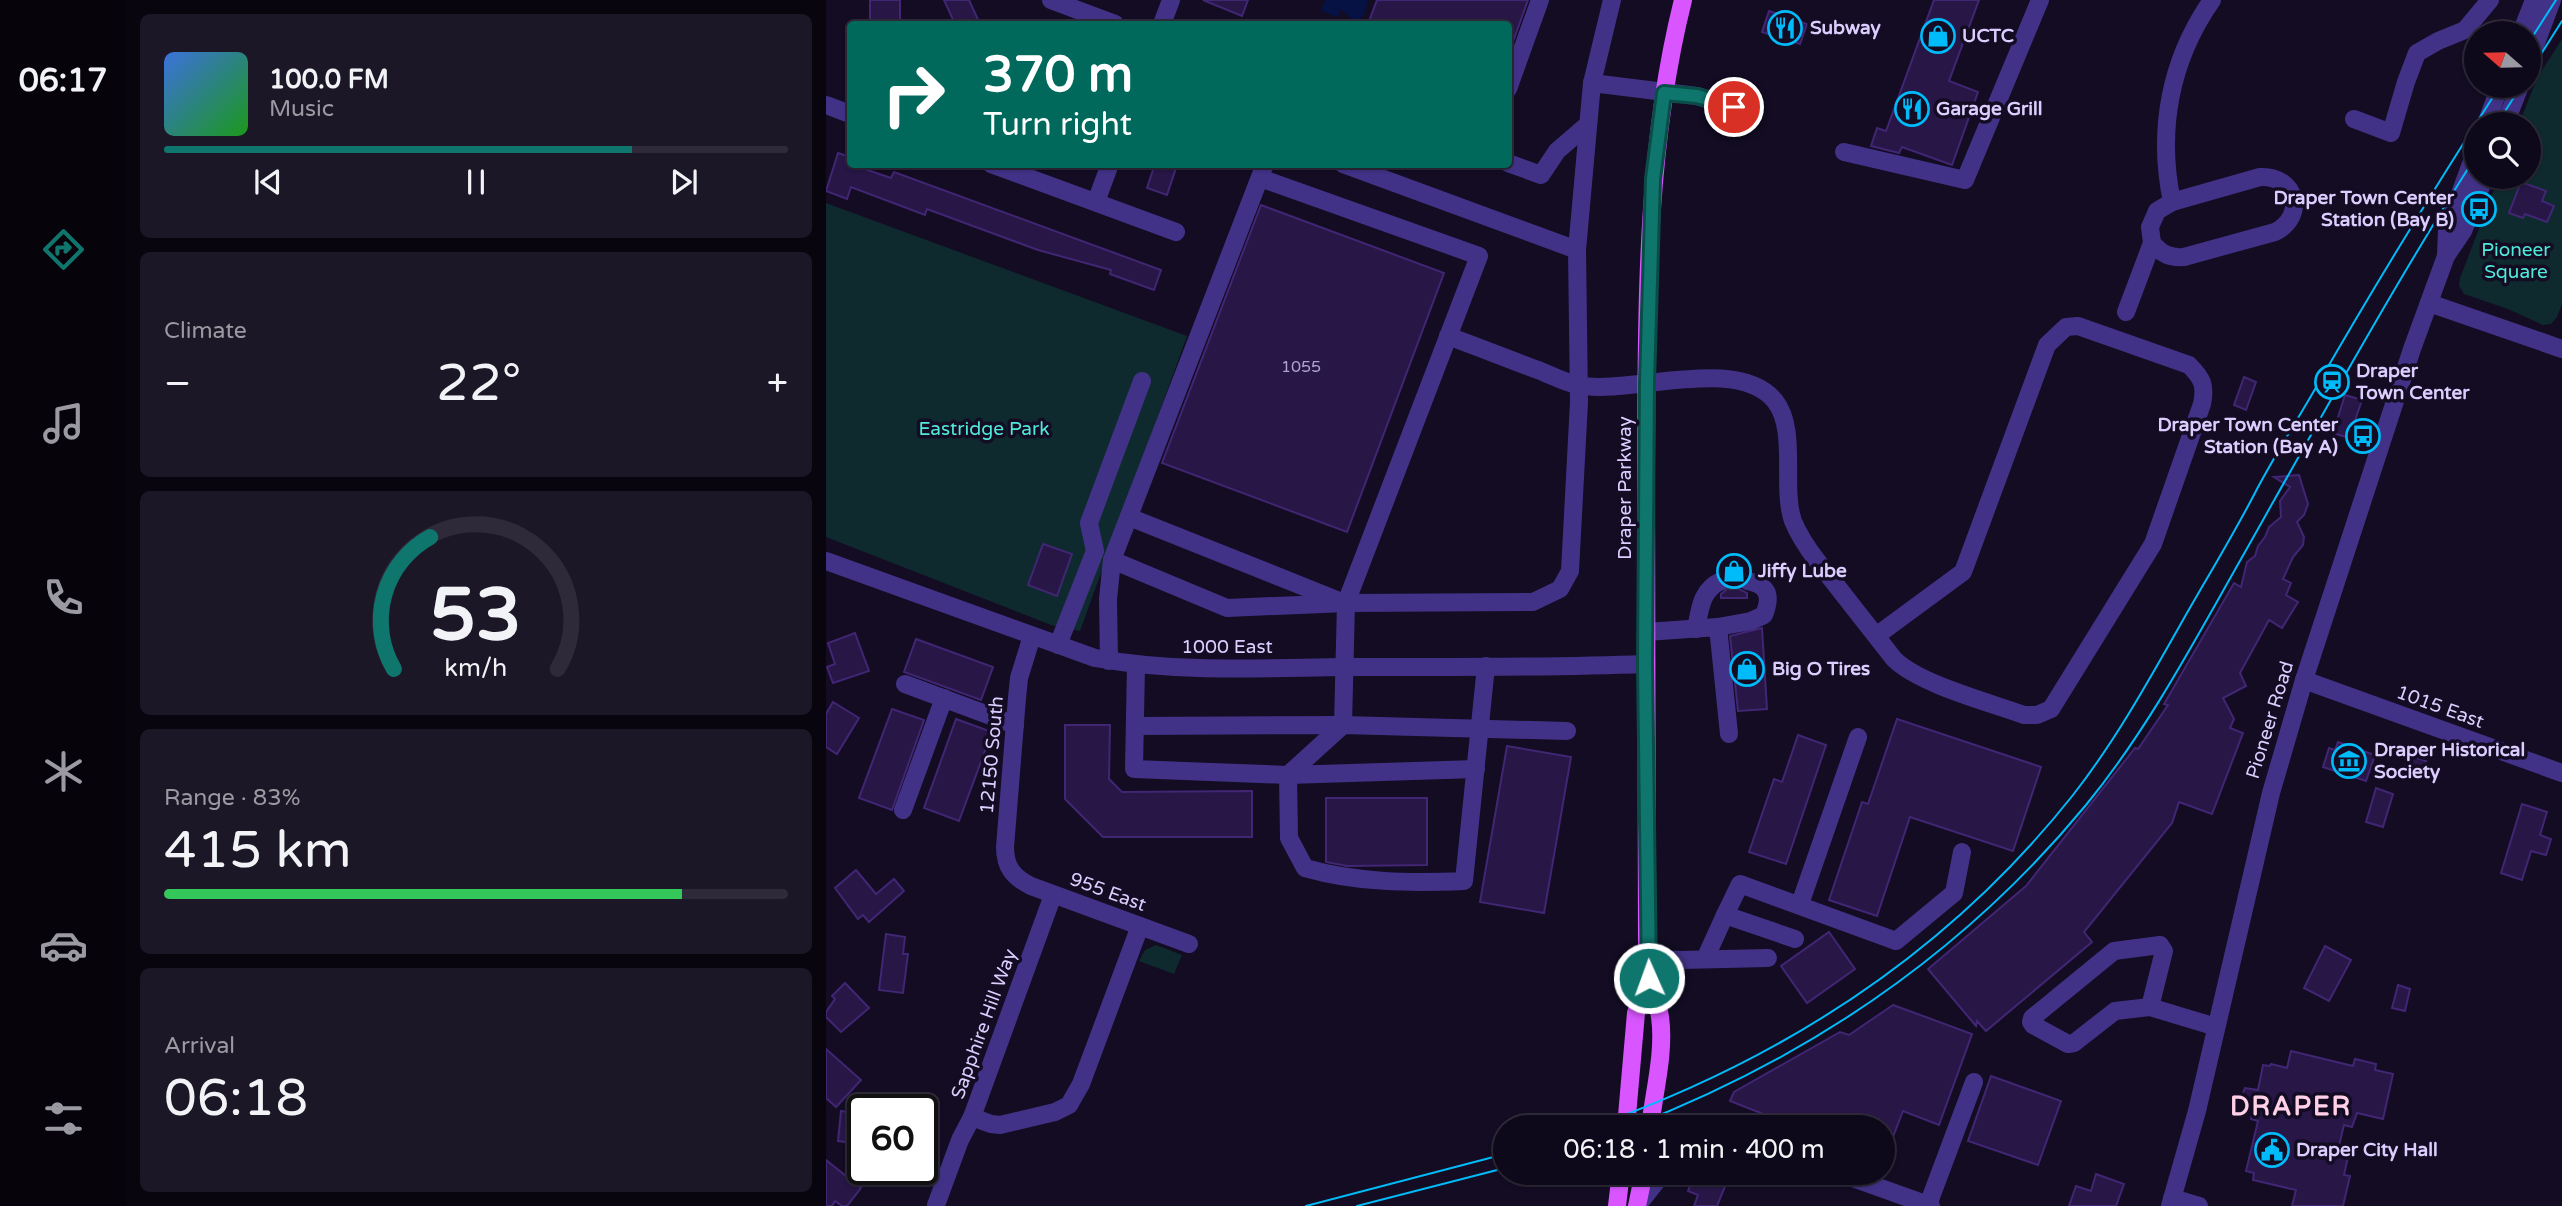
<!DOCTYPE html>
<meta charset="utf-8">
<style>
:root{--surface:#0e091a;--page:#1c1727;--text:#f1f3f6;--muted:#9b9aa2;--line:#2e2a39;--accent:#0f766e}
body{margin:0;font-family:"Varela Round",sans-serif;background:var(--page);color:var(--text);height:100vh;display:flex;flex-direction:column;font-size:26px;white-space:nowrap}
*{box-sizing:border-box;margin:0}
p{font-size:23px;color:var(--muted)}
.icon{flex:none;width:38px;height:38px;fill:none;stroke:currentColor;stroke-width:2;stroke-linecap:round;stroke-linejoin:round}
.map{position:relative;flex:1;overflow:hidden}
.panel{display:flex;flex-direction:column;gap:14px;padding:14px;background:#08050e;width:700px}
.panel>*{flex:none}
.guide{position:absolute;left:21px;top:21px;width:665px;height:147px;border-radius:7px;box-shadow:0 2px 5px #0004,0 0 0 2px var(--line);background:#00695c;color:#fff;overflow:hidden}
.needle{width:46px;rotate:290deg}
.tools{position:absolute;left:1638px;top:21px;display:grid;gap:14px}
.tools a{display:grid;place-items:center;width:77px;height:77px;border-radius:50%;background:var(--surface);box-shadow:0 2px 5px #0004,0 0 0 2px var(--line);font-size:35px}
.speed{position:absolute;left:21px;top:1094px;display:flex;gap:14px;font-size:35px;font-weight:700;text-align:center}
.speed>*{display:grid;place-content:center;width:91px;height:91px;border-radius:50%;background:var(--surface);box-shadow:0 2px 5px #0004,0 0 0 2px var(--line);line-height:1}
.speed .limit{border:4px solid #111;border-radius:10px;background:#fff;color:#111}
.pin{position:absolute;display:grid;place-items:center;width:60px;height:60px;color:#fff;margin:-30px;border:4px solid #fff;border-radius:50%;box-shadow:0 2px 7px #0007}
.me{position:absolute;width:77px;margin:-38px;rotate:358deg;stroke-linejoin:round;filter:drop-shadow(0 0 5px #0008)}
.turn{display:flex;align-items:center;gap:24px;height:147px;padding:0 21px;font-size:32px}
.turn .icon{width:91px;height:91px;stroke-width:2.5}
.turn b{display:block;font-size:49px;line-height:60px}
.big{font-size:52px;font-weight:600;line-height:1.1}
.panel .tile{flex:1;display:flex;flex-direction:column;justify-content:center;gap:10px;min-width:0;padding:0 24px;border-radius:10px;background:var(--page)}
.panel .dial{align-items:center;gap:0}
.dial svg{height:182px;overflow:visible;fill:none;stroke:var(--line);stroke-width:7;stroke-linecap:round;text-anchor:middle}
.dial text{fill:var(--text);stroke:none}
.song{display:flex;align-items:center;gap:21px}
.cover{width:84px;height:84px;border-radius:10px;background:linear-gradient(135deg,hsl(220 70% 55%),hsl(120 70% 35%))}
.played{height:7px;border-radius:4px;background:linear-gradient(90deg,var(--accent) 75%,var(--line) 75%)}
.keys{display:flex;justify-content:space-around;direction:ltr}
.heat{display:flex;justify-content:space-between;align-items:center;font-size:38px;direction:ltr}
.charge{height:10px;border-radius:5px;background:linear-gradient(90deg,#34c759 83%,var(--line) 0)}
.trip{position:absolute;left:667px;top:1115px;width:402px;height:70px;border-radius:35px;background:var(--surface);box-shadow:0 2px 5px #0004,0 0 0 2px var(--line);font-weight:600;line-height:70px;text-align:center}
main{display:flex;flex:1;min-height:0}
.tabs{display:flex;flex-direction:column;width:126px;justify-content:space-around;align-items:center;background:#06040a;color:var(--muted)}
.tabs .icon{width:49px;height:49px}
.tabs .on{color:var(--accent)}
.tabs b{font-size:32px;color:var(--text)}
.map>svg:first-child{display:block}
</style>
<main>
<nav class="tabs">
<b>06:17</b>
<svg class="icon on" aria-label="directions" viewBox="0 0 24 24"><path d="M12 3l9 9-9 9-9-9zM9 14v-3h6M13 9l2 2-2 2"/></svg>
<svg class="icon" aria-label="music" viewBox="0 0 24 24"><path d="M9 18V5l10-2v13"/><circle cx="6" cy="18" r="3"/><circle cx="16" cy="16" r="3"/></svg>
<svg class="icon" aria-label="phone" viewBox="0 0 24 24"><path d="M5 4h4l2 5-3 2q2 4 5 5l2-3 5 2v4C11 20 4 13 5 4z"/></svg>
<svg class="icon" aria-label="climate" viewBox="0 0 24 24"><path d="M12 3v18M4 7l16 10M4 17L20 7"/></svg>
<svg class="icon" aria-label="car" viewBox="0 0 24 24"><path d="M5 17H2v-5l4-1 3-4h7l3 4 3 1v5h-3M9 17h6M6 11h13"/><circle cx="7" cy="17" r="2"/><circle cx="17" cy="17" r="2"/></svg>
<svg class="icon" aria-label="filters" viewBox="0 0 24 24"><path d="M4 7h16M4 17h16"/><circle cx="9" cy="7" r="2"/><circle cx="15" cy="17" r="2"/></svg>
</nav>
<section class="panel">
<div class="tile">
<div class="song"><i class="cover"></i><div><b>100.0 FM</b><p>Music</p></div></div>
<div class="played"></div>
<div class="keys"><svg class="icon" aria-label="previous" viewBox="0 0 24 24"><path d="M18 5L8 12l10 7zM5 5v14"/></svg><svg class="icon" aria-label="pause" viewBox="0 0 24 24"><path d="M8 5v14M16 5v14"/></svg><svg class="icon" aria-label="next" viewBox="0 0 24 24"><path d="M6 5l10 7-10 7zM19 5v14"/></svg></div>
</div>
<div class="tile"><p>Climate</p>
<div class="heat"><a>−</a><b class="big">22°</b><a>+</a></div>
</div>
<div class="tile dial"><svg viewBox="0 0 100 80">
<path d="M14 69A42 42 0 1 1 86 69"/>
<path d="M14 69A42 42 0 0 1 30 11" stroke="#0f766e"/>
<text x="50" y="56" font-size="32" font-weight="700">53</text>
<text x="50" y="72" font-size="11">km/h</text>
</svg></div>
<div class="tile"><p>Range · 83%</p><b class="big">415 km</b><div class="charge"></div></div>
<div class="tile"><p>Arrival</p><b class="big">06:18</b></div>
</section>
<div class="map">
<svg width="1736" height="1206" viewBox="0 0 1736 1206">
<rect width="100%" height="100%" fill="#130c23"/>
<g fill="#0e2a2e">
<polygon points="1736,39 1736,304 1731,317 1725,324 1717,325 1682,309 1638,294 1633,286 1634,278 1673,177 1703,177 1703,124 1693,124 1711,78"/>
<polygon points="0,203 361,336 254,631 225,625 0,537"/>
<polygon points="330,945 356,955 348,974 313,961 319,950"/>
</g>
<polygon fill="#051243" points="499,0 541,0 542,1 538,14 531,24 515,9 512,17 495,11"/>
<g fill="#271646" stroke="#412674" stroke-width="2">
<rect x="44" y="0" width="30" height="24"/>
<polygon points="118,0 143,0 154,24 129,24"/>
<polygon points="377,0 422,0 416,16"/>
<polygon points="551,0 702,0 684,50 682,24 542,24"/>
<polygon points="1108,0 1153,0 1123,81 1152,92 1126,165 1076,147 1073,153 1045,146 1051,128 1060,131"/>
<polygon points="943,11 981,24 974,44 936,32"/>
<polygon points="12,153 24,157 24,164 65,178 68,172 335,270 328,290 284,274 285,270 212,250 101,209 99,215 25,187 21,199 0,191"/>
<polygon points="329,164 349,164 348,167 350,168 341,195 321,188"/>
<polygon points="1695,182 1720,191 1716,201 1728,206 1721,222 1699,214 1697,218 1683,213"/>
<polygon points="435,205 618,273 521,532 336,463"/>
<polygon points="1418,377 1430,382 1420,410 1408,405"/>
<polygon points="1519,395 1536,400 1523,438 1507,433"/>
<polygon points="1473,475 1482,504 1478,515 1471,522 1478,537 1477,545 1467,557 1457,579 1465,583 1460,595 1472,602 1456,628 1443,620 1414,673 1420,686 1397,698 1408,719 1404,728 1417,733 1386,814 1353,802 1346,823 1258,932 1266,942 1160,1031 1151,1021 1150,1026 1102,969 1200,886 1309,748 1312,749 1342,705 1338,704 1408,583 1415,587 1421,562 1429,556 1432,546 1439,537 1443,527 1455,517 1454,501 1464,487 1448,477"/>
<polygon points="217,544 246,554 231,596 202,585"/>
<polygon points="894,562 921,562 921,570 913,573 910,579 913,589 921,593 921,598 895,598 895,594 904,587 906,580 901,572 894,570"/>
<polygon points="936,628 941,709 912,711 904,636"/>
<polygon points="29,633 43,671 7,683 1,667 9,664 2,643"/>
<polygon points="90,639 167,667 155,700 78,672"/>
<polygon points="7,702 33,718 11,754 0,747 0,714"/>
<polygon points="66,709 98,720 66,810 33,798"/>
<polygon points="130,719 166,732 133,821 98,808"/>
<polygon points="1071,719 1215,767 1187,851 1084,817 1051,916 1003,900 1036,802 1042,804"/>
<polygon points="239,725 284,725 283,779 296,792 426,791 426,837 277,837 239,799"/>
<polygon points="972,735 1000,745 960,864 923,852 948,779 956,782"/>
<polygon points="1512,742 1549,755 1540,781 1497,767 1503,748 1509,750"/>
<polygon points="681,746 745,757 718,913 654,902"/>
<polygon points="1583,755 1600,761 1594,775 1578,769"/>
<polygon points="1550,788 1567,794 1557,827 1540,822"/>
<polygon points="500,798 601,798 601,865 521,866 500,862"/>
<polygon points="1696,804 1721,812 1714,835 1725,839 1720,855 1705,851 1696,880 1675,873"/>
<polygon points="30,870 50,894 68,879 78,891 43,922 37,915 32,919 9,888"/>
<polygon points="1003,932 1029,969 981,1003 955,966"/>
<polygon points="60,934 79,937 77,954 82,954 77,993 53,990"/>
<polygon points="1499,946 1525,960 1503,1001 1478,988"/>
<polygon points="19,983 43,1008 15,1032 0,1017 0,1012 9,999 6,996"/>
<polygon points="1572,985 1584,989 1579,1011 1566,1008"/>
<polygon points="1067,1005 1146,1034 1113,1125 1077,1111 1058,1160 1057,1127 970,1127 904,1101 908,1092 1014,1032 1023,1035"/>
<polygon points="0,1049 35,1080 10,1107 0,1098"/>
<polygon points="1465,1051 1527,1066 1529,1059 1550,1064 1549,1070 1567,1074 1557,1119 1531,1113 1526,1127 1518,1125 1511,1154 1522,1157 1518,1175 1524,1176 1517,1206 1466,1206 1470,1190 1427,1180 1428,1173 1420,1171 1432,1121 1425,1119 1428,1104 1416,1101 1416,1095 1419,1088 1432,1090 1437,1065 1444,1066 1445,1064 1461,1068"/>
<polygon points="1165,1076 1235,1101 1212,1165 1142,1141"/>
<polygon points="15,1111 37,1114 37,1144 12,1141"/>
<polygon points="0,1160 35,1188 21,1206 16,1206 9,1201 6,1206 0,1206"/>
<polygon points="869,1172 886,1172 902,1179 891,1206 868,1206 872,1195 862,1191"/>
<polygon points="1270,1174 1298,1184 1290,1206 1243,1206 1250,1186 1265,1191"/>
</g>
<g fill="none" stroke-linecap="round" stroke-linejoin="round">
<polyline stroke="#312944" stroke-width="18" stroke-dasharray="18 9" stroke-linecap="butt" points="895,581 921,581"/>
<g stroke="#423287" stroke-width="18">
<polyline points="225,0 289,24"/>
<polyline points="336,24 345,0"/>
<polyline points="1695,33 1708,0"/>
<polyline points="1703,62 1726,0"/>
<polyline points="766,83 786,0"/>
<polyline points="682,89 714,0"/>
<polyline points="0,105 24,114"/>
<polyline points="1528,119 1565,133 1580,82 1591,53 1612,41 1639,30 1664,0"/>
<polyline points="1660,124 1674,86"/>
<polyline points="1679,124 1694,86"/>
<polyline points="1018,152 1139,180 1214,0"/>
<polyline points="682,163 715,175 731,151 760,126"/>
<polyline points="165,164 350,232"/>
<path d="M434 178 653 256 520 603 517 725 462 775 463 838 479 868C531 883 585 883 638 881L660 666"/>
<polyline points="270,202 284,164"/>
<path d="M1346 202C1331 130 1344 60 1386 0"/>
<polyline points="751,250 766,83 871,96 908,107"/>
<polyline points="1620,256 1621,229 1650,150"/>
<polyline points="1603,303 1736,349"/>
<path d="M1300 312 1326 243 1324 227 1331 211 1346 202 1434 177C1470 175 1481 216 1449 232L1358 257C1343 258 1336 254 1326 243"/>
<path d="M622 336C652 347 682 359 712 370 725 375 739 383 752 385 802 396 911 354 949 401 972 430 955 487 967 521 973 536 982 549 992 562L1068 659C1093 684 1162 702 1198 715H1211L1225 709 1327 544 1376 404C1380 385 1376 378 1363 365L1252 326 1240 327 1221 345 1137 572 1050 636"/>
<polyline points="303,517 511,600"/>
<polyline points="286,560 401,608 520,603 707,602 734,589 744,571 753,402 751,250 517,164"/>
<path d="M0 561 269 658C352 673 436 668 520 667 619 667 719 668 819 664"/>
<path d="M892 627 925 621 938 615C946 595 942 585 921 581"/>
<path d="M870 629C874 609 875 590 895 581"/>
<polyline points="820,632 892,627 903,734"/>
<path d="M206 636 193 678 191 698 179 847C179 867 187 877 205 886L363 944"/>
<polyline points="232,645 269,551 263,523 316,381"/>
<polyline points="283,661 282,599 286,560 439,164"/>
<polyline points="310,665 308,769 462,775 650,769"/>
<polyline points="1478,680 1736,773"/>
<polyline points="79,684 189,725"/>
<polyline points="309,726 517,725 741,731"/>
<polyline points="77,810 118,698"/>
<polyline points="974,904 1032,737"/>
<polyline points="969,939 899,915 914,884 1070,941 1128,893 1136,852"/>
<polyline points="821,958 855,960 942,958"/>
<polyline points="879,959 899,915"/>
<polyline points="1324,1007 1289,1011 1248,1043 1242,1044 1207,1025 1205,1022 1206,1018 1288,951 1334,945 1338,951 1324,1007 1390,1027"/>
<polyline points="146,1117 165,1124 174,1125 229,1112 243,1105 255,1084 314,926"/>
<polyline points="1010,1172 1105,1206"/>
<polyline points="1346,1198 1373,1206"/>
<polyline points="110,1205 134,1140 146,1117 227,895"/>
<polyline points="1102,1205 1148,1082"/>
<polyline points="811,1206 838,1172"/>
<polyline points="1344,1206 1371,1111 1445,793 1478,680 1586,349 1620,256 1637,231 1659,177"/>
</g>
<g stroke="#d855ff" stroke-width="18">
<polyline points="800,1127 810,1013 823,978"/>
<path d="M824 1127C828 1092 839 1052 834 1017 831 997 823 979 821 958 821 793 820 629 820 464 821 309 819 151 857 0"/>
<polyline points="791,1206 795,1172"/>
<polyline points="811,1206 818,1172"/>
</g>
<g stroke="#00bbf9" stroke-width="2">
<polyline points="1703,42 1730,0"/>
<polyline points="1703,73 1736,21"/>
<polyline points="1671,124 1695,86"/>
<path d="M766 1127C956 1060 1121 954 1247 795 1290 740 1323 680 1357 620 1382 576 1408 534 1431 489 1450 453 1472 419 1492 384 1550 283 1611 184 1674 86"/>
<path d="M804 1127C983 1058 1137 954 1260 805 1323 728 1370 638 1419 552 1494 419 1568 285 1650 156"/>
<polyline points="480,1206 679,1154"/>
<polyline points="531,1206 679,1168"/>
</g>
</g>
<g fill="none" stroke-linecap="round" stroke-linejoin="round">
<g stroke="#0a4d48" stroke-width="18">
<polyline id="route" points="823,978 819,664 821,382 827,179 838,93 871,96 908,107"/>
</g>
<use href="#route" stroke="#0f766e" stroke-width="12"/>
</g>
<defs>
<g id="restaurant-ring" transform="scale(1.75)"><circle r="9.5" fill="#130c23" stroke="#00bbf9" stroke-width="1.5"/><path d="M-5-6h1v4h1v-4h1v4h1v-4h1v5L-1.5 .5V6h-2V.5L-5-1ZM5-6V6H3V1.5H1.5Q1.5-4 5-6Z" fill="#00bbf9"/></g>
<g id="shop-ring" transform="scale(1.75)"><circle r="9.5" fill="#130c23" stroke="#00bbf9" stroke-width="1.5"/><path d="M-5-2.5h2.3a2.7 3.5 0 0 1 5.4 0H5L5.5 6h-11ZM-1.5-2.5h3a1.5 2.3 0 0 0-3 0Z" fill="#00bbf9"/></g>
<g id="bus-ring" transform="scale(1.75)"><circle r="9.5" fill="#130c23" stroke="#00bbf9" stroke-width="1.5"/><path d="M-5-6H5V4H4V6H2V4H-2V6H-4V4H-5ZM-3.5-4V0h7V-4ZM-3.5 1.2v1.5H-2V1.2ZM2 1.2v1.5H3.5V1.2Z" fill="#00bbf9"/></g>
<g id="station-ring" transform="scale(1.75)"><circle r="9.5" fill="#130c23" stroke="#00bbf9" stroke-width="1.5"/><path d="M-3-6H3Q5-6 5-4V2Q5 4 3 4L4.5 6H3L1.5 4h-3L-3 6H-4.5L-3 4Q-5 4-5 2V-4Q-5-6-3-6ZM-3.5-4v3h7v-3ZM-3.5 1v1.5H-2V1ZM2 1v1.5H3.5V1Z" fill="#00bbf9"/></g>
<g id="museum-ring" transform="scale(1.75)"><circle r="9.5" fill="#130c23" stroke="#00bbf9" stroke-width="1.5"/><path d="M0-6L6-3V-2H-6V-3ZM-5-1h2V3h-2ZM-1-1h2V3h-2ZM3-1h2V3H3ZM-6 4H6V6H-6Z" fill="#00bbf9"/></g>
<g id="civic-ring" transform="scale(1.75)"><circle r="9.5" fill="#130c23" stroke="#00bbf9" stroke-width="1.5"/><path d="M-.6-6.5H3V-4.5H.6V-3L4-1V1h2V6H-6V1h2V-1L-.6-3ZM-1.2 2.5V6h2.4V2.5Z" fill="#00bbf9"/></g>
</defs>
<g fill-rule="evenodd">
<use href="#restaurant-ring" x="959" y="28"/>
<use href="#shop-ring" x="1112" y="36"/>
<use href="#restaurant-ring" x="1086" y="109"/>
<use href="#bus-ring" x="1653" y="209"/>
<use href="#station-ring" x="1506" y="382"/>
<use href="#bus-ring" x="1537" y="436"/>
<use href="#shop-ring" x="908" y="571"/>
<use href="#shop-ring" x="921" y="669"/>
<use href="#museum-ring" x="1523" y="761"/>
<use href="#civic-ring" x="1446" y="1150"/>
</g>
<g text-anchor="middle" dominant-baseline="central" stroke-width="7" stroke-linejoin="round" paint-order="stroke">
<g font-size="16" fill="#aea0d1">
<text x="475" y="367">1055</text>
</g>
<g font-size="19" font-weight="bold" fill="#dbceff" stroke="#130c23" text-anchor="start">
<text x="984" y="28">Subway</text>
<text x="1136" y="36">UCTC</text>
<text x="1110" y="109">Garage Grill</text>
<text x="1628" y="198" text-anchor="end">Draper Town Center<tspan x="1628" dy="22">Station (Bay B)</tspan></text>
<text x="1530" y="371">Draper<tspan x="1530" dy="22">Town Center</tspan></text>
<text x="1512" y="425" text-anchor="end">Draper Town Center<tspan x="1512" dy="22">Station (Bay A)</tspan></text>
<text x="932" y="571">Jiffy Lube</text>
<text x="946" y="669">Big O Tires</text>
<text x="1548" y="750">Draper Historical<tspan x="1548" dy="22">Society</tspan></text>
<text x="1470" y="1150">Draper City Hall</text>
</g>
<g font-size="19" fill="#4feada" stroke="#130c23">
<text x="1690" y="250">Pioneer<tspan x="1690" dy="22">Square</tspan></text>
<text x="158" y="429">Eastridge Park</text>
</g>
<g font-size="19" fill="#dbceff" stroke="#130c23">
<text transform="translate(799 488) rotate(-90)">Draper Parkway</text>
<text x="401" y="647">1000 East</text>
<text transform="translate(1614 707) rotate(20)">1015 East</text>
<text transform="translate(1444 720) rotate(-73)">Pioneer Road</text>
<text transform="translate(166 755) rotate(-85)">12150 South</text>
<text transform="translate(282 892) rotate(20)">955 East</text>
<text transform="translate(158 1024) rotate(-70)">Sapphire Hill Way</text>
</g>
<g font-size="26" font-weight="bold" letter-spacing="2" fill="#ffd0e7" stroke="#130c23">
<text x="1465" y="1106">DRAPER</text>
</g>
</g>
</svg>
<div class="tools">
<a><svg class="needle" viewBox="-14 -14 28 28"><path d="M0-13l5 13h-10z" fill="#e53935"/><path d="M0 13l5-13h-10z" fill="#9b9aa2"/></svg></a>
<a><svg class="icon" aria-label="search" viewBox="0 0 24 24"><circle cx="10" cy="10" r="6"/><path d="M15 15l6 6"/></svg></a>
</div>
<div class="speed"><div class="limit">60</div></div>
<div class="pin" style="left:908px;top:107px;background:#d93025"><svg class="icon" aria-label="arrive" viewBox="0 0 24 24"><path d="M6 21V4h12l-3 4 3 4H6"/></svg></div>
<svg class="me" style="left:823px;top:978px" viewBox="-20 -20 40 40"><circle r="17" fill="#0f766e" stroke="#fff" stroke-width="3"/><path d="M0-11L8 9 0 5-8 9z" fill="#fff"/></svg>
<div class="trip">06:18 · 1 min · 400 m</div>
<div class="guide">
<div class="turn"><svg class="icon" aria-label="right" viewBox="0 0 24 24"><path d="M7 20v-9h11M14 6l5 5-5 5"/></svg><div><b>370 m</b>Turn right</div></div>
</div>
</div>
</main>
